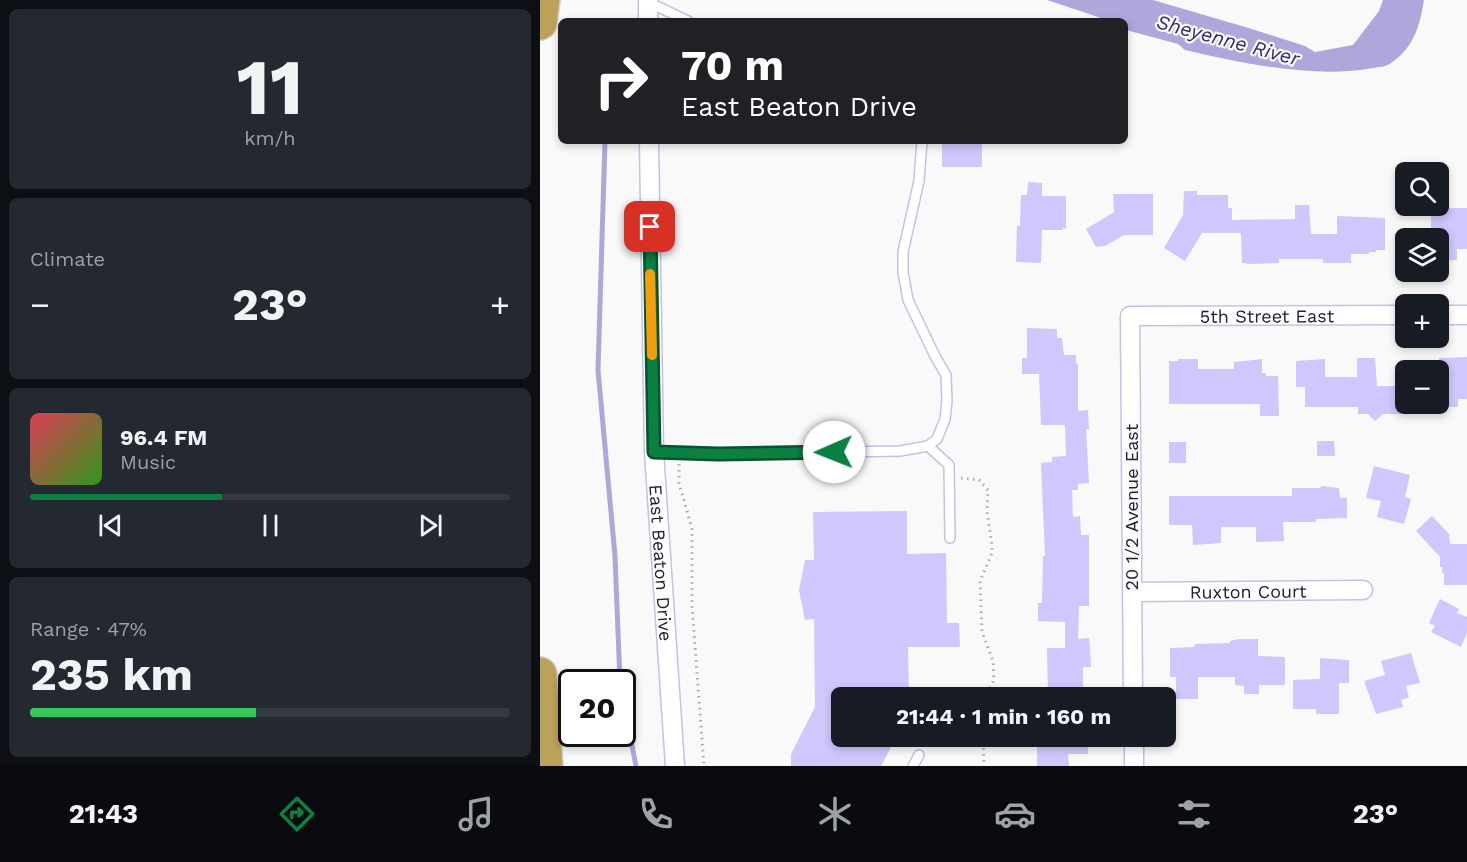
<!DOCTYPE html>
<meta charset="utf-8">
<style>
:root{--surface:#171b24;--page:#242831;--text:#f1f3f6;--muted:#9ea1a6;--line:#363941;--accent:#0b8043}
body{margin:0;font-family:"Work Sans",sans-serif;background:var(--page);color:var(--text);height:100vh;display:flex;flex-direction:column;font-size:22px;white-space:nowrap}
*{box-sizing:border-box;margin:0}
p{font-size:20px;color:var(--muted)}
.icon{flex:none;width:33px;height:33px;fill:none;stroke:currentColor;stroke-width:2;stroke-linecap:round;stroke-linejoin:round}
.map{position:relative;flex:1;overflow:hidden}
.panel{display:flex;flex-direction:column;gap:9px;padding:9px;background:#0d0f14;width:540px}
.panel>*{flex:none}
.banner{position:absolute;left:18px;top:18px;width:570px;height:126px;border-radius:9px;box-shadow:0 3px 9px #0003;background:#202124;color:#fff;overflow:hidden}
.fabs{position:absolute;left:855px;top:162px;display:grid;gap:12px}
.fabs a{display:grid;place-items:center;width:54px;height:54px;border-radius:9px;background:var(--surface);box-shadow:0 3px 9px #0003;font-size:30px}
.speed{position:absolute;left:18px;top:669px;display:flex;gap:12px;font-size:30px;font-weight:700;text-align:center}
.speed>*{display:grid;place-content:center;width:78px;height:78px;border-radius:50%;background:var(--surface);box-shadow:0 3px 9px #0003;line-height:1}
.speed .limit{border:3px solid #111;border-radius:9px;background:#fff;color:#111}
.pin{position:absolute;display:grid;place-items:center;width:51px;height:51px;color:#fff;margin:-26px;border-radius:12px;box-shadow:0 3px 9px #0006}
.me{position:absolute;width:66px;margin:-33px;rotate:269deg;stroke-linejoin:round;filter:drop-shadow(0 0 4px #0008)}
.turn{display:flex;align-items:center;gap:21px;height:126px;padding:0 24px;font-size:27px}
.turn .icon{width:78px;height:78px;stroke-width:2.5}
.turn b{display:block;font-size:42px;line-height:51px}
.big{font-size:45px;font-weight:700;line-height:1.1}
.panel .card{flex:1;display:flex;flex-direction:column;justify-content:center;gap:9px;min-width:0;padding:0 21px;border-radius:9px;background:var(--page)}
.panel .dial{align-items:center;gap:0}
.dial b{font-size:78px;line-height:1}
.song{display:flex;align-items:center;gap:18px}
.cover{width:72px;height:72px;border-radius:9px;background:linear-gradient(135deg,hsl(350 70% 55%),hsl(110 70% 35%))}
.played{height:6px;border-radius:3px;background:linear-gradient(90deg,var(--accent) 40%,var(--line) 40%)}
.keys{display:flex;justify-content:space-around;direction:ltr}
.heat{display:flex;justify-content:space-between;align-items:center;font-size:33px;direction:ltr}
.charge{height:9px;border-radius:4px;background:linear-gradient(90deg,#34c759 47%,var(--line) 0)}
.trip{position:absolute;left:291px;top:687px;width:345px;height:60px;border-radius:9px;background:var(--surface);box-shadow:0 3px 9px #0003;font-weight:700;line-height:60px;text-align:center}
.menu{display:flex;height:96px;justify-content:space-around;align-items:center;background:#090b0e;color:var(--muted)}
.menu .icon{width:42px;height:42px}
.menu .current{color:var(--accent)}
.menu b{font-size:27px;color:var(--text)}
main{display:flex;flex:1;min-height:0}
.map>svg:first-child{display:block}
</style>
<main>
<section class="panel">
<div class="card dial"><b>11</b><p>km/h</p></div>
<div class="card"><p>Climate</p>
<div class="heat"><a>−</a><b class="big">23°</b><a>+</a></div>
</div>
<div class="card">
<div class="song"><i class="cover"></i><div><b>96.4 FM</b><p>Music</p></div></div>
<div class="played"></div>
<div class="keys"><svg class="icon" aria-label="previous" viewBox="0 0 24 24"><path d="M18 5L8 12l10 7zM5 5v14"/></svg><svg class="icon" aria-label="pause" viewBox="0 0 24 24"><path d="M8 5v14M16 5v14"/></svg><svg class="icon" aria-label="next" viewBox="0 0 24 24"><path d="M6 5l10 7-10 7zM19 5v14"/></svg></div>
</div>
<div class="card"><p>Range · 47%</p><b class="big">235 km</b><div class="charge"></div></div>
</section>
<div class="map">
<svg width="927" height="766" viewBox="0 0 927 766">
<rect width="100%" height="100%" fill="#f9f9f9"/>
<path fill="#afa7dc" d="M507 0H613L712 29 765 46 775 52 813 45 839 11 843 0H884C880 25 874 48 851 63 846 67 839 67 833 68 775 79 701 63 645 50L638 44 586 30 585 21H570Z"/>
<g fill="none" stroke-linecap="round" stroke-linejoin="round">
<g stroke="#afa7dc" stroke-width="5">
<polyline points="65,141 58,370 75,556 80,682"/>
<polyline points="82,694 96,766"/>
</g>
</g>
<g fill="#cfc7fd">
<rect x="402" y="141" width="40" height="26"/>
<polygon points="488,182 502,183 502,196 526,196 526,229 523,228 523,230 502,230 501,263 476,262 477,226 480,226 481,195 487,195"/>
<polygon points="644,191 657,191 657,195 688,195 688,208 692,208 692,220 755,219 755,205 769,205 771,234 797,234 797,216 845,218 845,250 836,250 836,252 829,252 829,254 811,254 811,263 783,263 783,259 739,259 739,263 712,264 702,263 701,233 662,233 645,261 624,248 643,215"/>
<polygon points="573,194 613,194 613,235 584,235 565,246 556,247 546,229 574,212"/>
<polygon points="895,208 927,208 927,249 917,249 917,260 898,261 898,238 891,238 891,216 895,216"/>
<polygon points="487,328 517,329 517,338 522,338 524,355 536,355 536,364 538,364 538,411 548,410 549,429 546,429 549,483 538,484 538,490 532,490 533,517 540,516 541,535 549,535 549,606 539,606 538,639 549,638 550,647 551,667 543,667 543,691 508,692 507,648 525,648 525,622 498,621 498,603 502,603 503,556 505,556 501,463 512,462 512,457 526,456 525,425 501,425 499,374 482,374 482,358 487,358"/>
<polygon points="927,357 927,399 918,399 918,407 898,407 899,358"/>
<polygon points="817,358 835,358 837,386 863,386 863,414 843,414 835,421 828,414 818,414 818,407 765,407 765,387 756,387 756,361 785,359 785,377 817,377"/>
<polygon points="638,359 658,359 658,369 694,369 694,362 722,359 722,373 726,373 726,376 738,376 739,416 720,416 720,404 629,404 629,361 638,361"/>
<polygon points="777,441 794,441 795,456 777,456"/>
<rect x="629" y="442" width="17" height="21"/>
<polygon points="834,466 870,475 865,497 871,499 864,524 837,517 841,501 826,498"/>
<polygon points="782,486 799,488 800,498 807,498 807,518 776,519 776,522 743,522 744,541 716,542 716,527 681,527 681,543 653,545 652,525 629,525 629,496 752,496 752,488 780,488"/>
<polygon points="367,511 367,554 406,553 407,623 419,623 420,647 368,647 369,698 302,698 302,736 357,736 341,766 251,766 251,754 275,707 274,619 265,620 259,590 265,560 274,560 273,512"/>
<polygon points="892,516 909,534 910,544 927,544 927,585 904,585 904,573 902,573 902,567 900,567 900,557 876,531"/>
<polygon points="900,599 919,609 917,613 927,617 927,633 921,647 891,632 895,626 889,623"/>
<polygon points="699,639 718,639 718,656 745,657 745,685 719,685 719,694 704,694 704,686 695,685 695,677 658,677 658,699 636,699 636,677 630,677 630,648 654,647 655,644 690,643 690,641"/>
<polygon points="871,653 880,683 866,686 869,697 861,700 863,707 836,714 824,681 845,675 841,661"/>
<polygon points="780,658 809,660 809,683 799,683 799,714 776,714 776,709 753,709 753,680 780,679"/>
<polygon points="497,736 548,736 548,754 528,754 529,766 497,766"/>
</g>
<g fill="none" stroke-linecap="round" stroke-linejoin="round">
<g stroke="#c5c1e4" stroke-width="12">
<g id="lane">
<polyline points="108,2 148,21"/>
<polyline points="388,446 409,465 410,538"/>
<polyline points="114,452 178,454 360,451 388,446 397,439 405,419 407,401 406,375 396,358 368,300 363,272 363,252 379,181 382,141"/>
<polyline points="373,766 379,755"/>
</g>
</g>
<g stroke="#c5c1e4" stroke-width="21">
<g id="street">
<polyline points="108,0 108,21"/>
<path id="s1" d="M109 141 114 452 135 766"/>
<polyline points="898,315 927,315"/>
<path id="s2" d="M592 592 823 590"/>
<path id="s3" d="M593 698 590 316 866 315"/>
<polyline points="594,736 594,766"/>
</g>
</g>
<g stroke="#d3d2d5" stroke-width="36">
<g id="highway">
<polyline points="0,23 3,0"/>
<polyline points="0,674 6,766"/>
</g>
</g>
<g stroke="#abaaaf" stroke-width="3" stroke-dasharray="1.5 4.5" stroke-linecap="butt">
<polyline points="139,464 139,483 152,529 152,606 164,766"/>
<polyline points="421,478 439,480 448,490 447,512 452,545 452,553 440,581 442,632 453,661 454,680 445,698"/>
<polyline points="400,698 403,692"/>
<polyline points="443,736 444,766"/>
<polyline points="375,743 379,736"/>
</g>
<use href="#lane" stroke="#fff" stroke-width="9"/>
<use href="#street" stroke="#fff" stroke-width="18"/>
<use href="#highway" stroke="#bda25a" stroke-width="33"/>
</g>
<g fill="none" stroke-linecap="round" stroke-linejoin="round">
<g stroke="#07532c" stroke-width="15">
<polyline id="route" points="110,227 114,452 178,454 294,452"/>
</g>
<use href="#route" stroke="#0b8043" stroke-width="10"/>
<polyline stroke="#f59e0b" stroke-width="10" points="110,274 112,355"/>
</g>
<g text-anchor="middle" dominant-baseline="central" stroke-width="4.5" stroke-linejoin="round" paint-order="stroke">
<g font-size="18" fill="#22202d" stroke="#f9f9f9">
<text stroke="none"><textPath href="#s3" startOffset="519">5th Street East</textPath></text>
<text transform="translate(591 507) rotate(-90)">20 1/2 Avenue East</text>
<text stroke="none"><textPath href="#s1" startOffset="422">East Beaton Drive</textPath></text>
<text stroke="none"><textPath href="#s2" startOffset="116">Ruxton Court</textPath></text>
</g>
<g font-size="20" font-style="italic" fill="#392968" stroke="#f9f9f9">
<text transform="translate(688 40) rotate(15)">Sheyenne River</text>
</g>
</g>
</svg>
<div class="fabs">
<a><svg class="icon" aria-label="search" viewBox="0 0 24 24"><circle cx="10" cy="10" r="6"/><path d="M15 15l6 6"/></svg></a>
<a><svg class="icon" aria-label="layers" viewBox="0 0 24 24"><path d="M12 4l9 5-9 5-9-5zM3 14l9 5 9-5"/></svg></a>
<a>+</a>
<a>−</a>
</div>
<div class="speed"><div class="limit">20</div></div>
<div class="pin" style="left:110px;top:227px;background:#d93025"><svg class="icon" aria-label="arrive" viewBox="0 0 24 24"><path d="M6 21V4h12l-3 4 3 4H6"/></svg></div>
<svg class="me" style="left:294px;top:452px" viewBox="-20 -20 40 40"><circle r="19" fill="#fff"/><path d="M0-13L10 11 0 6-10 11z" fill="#0b8043"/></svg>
<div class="trip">21:44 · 1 min · 160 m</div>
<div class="banner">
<div class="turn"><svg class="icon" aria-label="right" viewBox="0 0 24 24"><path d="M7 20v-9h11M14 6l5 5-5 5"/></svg><div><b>70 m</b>East Beaton Drive</div></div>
</div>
</div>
</main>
<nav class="menu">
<b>21:43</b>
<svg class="icon current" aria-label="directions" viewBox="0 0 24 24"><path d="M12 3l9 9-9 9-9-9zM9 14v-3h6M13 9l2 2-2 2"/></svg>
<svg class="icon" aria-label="music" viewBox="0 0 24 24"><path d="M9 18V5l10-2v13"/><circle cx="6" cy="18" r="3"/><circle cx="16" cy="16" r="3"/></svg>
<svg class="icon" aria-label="phone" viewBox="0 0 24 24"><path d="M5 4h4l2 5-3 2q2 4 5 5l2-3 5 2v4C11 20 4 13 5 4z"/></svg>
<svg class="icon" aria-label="climate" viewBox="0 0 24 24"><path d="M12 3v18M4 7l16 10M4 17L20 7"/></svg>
<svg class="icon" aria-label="car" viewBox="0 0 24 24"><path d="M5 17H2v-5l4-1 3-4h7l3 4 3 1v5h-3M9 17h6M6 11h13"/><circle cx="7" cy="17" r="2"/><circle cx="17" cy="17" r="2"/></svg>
<svg class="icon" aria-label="filters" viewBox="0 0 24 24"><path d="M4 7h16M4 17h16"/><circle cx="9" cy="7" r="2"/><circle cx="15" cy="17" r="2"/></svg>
<b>23°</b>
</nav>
